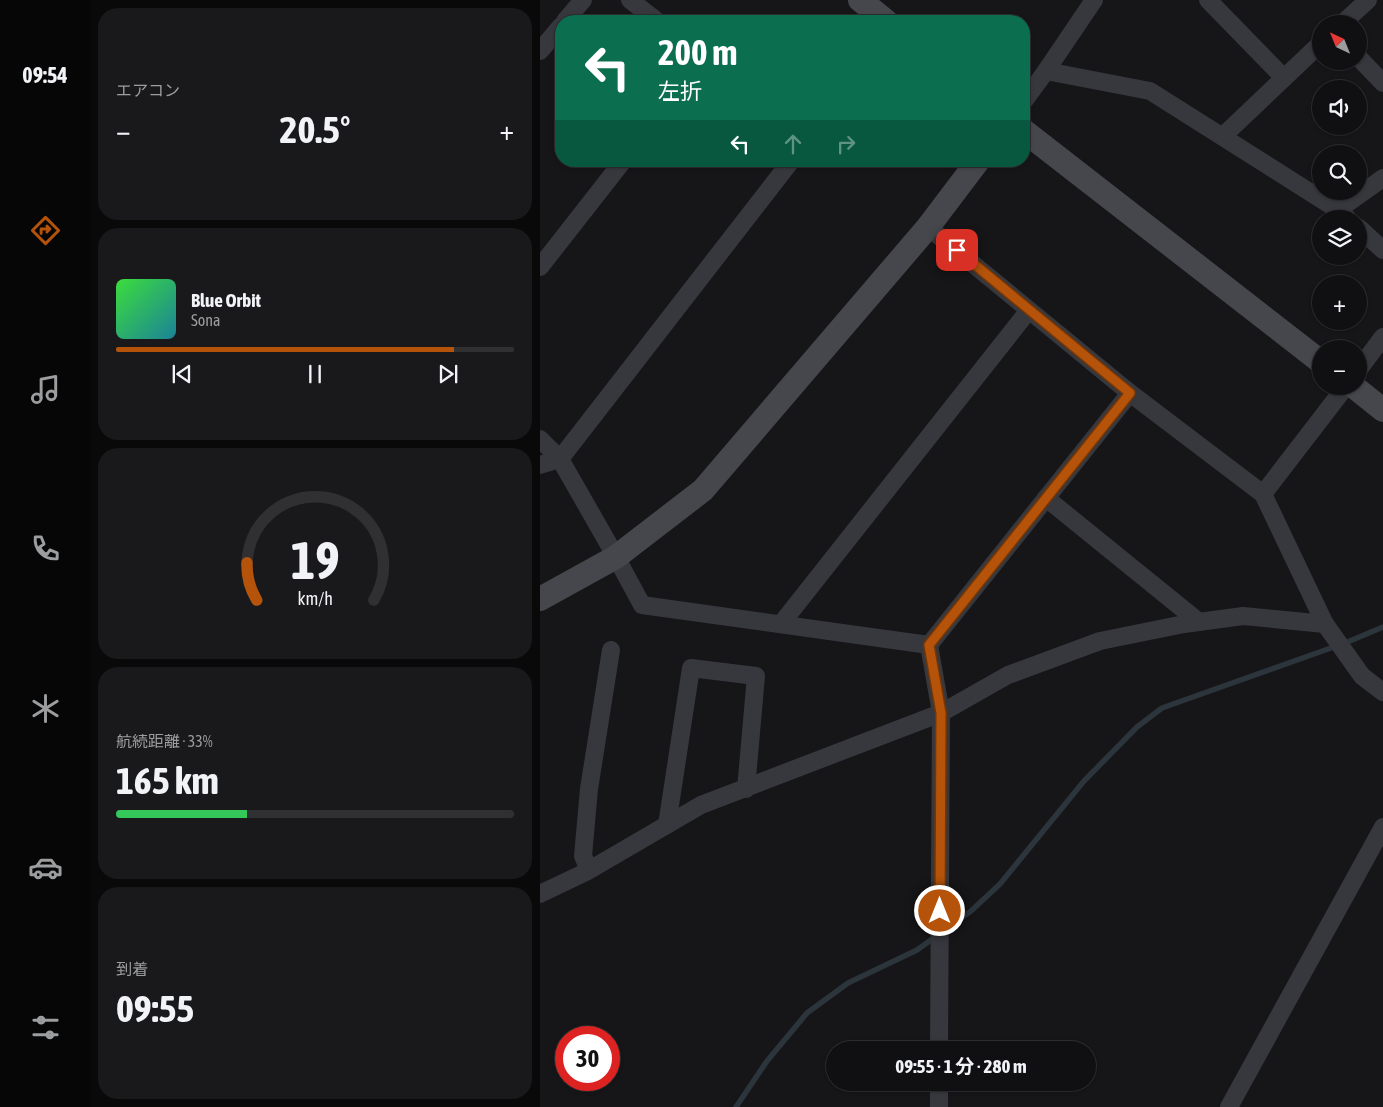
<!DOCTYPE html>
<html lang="ja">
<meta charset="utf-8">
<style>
:root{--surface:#101012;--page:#19191b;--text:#f1f3f6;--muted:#9c9d9f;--line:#303032;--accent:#b45309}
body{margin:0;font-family:"Asap Condensed","Noto Sans JP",sans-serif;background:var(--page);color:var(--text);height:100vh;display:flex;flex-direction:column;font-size:19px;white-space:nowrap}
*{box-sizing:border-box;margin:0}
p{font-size:16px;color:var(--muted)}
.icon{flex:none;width:28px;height:28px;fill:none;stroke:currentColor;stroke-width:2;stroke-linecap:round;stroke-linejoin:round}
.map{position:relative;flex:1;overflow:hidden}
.details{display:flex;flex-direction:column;gap:8px;padding:8px;background:#09090a;width:450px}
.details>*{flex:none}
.guide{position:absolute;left:15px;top:15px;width:475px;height:152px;border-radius:20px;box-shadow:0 1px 4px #0004,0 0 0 1px var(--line);background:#0b6e4f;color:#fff;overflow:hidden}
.needle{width:32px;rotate:317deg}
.fabs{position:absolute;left:772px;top:15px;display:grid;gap:10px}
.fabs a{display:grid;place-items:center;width:55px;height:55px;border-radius:50%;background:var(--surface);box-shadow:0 1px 4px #0004,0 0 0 1px var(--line);font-size:25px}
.speed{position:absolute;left:15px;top:1026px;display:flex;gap:10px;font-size:25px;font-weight:700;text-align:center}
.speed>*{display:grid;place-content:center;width:65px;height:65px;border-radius:50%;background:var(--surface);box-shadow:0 1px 4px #0004,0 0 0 1px var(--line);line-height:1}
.speed .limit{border:8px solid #d22;background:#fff;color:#111}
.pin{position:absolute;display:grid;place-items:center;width:42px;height:42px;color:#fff;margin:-21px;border-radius:10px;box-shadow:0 2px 8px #0006}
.me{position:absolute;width:55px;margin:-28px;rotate:0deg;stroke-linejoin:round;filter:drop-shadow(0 0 4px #0008)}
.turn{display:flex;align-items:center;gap:18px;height:105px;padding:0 20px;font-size:22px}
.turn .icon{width:65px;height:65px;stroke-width:2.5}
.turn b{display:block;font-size:35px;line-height:42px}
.lanes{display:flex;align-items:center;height:48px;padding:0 20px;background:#0003;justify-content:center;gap:25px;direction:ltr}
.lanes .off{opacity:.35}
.big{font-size:38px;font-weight:700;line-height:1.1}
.details .widget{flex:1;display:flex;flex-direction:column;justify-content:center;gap:8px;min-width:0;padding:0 18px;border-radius:20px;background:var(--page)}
.details .dial{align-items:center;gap:0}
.dial svg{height:130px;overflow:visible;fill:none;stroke:var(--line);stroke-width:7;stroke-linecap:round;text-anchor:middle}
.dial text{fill:var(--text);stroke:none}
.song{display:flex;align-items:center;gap:15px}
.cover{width:60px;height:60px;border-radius:8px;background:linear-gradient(135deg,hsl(120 70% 55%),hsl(190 70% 35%))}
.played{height:5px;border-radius:2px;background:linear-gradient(90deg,var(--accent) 85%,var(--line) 85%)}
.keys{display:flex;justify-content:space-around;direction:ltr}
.heat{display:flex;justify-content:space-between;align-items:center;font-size:28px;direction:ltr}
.charge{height:8px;border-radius:4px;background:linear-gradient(90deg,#34c759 33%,var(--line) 0)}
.trip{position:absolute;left:286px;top:1041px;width:270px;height:50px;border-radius:25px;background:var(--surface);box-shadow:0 1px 4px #0004,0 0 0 1px var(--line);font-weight:700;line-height:50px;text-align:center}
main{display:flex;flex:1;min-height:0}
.menu{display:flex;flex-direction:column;width:90px;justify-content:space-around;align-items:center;background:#060607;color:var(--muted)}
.menu .icon{width:35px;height:35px}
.menu .selected{color:var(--accent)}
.menu b{font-size:22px;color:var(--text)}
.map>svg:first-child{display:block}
</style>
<main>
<nav class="menu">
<b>09:54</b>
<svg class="icon selected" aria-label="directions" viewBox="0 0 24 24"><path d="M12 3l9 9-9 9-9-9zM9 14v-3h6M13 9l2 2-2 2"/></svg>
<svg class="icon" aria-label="music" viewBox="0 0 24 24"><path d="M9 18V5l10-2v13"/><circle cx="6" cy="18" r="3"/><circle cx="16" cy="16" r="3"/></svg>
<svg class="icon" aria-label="phone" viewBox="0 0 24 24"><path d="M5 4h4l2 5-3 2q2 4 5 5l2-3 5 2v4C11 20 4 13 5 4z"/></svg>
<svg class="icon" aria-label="climate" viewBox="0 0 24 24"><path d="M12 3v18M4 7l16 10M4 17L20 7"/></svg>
<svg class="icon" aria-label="car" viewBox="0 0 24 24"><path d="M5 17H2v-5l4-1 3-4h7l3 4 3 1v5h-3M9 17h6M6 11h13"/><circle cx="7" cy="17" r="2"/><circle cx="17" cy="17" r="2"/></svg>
<svg class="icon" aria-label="filters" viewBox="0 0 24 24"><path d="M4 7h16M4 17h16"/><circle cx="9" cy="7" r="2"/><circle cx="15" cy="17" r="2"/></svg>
</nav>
<section class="details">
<div class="widget"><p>エアコン</p>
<div class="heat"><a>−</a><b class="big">20.5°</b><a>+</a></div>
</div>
<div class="widget">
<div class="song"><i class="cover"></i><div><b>Blue Orbit</b><p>Sona</p></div></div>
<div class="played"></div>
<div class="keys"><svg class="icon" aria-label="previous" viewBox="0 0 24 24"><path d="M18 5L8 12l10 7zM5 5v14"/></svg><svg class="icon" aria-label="pause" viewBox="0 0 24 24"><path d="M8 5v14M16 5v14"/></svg><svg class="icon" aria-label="next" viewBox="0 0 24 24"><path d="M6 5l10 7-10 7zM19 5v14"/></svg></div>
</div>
<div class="widget dial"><svg viewBox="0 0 100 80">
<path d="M14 69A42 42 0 1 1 86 69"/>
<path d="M14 69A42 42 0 0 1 8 46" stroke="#b45309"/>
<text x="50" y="56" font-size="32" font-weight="700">19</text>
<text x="50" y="72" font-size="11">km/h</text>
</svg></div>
<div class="widget"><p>航続距離 · 33%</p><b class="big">165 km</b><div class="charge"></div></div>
<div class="widget"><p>到着</p><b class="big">09:55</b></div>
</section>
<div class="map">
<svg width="843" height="1107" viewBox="0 0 843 1107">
<rect width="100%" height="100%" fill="#161618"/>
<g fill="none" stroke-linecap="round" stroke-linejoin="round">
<g stroke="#2c353c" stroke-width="5.5">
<polyline points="403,931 431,911 460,884 544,781 597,727 622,708 805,643 843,627"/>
<polyline points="196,1107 227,1061 267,1013 308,983 377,950 395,937"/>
</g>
<g stroke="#37383d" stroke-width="18">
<polyline points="90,0 117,21"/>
<polyline points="668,0 744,78"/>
<polyline points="25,21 43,0"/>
<polyline points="802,24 828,0"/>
<polyline points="0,51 21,26"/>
<polyline points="819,58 843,83"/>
<polyline points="506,71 610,91 798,210 808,219"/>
<polyline points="484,101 506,71 554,0"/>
<polyline points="683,136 781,43"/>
<polyline points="798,210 843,178"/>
<polyline points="388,227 590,393 723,494 785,624 822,676 843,692"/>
<polyline points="819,228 843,250"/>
<polyline points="0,267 83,161"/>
<polyline points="819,369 843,337"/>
<polyline points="0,439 20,459 76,557 102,605 389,645"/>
<polyline points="0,465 20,459 251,161"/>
<polyline points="723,494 806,386"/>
<polyline points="506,498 659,622"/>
<polyline points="241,624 489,310"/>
<polyline points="127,825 151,668 216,676 206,789"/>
<polyline points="49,870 43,856 49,789 71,650"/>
<polyline points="0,894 46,872 161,805 401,713 468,675 560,641 644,624 703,616 785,624"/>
<polyline points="399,1050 401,713 389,645 590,393"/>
<polyline points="399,1107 399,1082"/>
<polyline points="689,1107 843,827"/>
</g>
<g stroke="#45474d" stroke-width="24">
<polyline points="320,0 346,21"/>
<polyline points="484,131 781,362"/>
<polyline points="813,386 843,410"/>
<polyline points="0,599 76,557 163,490 388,227 438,161"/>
</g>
</g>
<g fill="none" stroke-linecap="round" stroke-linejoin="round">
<g stroke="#753606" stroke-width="12">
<polyline id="route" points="400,911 401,713 389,645 590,393 417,250"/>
</g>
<use href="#route" stroke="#b45309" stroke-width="9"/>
</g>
</svg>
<div class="fabs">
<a><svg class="needle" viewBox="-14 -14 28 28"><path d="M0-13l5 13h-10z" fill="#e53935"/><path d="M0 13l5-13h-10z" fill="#9c9d9f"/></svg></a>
<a><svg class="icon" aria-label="sound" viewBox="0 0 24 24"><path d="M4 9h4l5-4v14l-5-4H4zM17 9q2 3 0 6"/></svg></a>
<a><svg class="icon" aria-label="search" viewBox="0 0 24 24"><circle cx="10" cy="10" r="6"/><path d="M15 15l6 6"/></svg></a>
<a><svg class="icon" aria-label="layers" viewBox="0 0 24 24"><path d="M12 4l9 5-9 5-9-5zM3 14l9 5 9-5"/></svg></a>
<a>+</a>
<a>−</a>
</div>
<div class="speed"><div class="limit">30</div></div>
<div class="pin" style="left:417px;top:250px;background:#d93025"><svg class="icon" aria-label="arrive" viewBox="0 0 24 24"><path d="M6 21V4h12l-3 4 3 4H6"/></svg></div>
<svg class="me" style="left:400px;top:911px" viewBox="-20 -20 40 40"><circle r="17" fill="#b45309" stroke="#fff" stroke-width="3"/><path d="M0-11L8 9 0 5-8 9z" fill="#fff"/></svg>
<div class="trip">09:55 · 1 分 · 280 m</div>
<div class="guide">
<div class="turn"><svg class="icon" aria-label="left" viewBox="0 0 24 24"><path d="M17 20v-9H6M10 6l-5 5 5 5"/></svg><div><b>200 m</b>左折</div></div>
<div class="lanes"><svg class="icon" aria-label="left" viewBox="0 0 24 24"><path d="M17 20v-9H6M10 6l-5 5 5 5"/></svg><svg class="icon off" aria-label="ahead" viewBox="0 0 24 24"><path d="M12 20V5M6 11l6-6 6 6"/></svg><svg class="icon off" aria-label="right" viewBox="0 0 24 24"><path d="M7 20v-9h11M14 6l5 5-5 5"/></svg></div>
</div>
</div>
</main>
